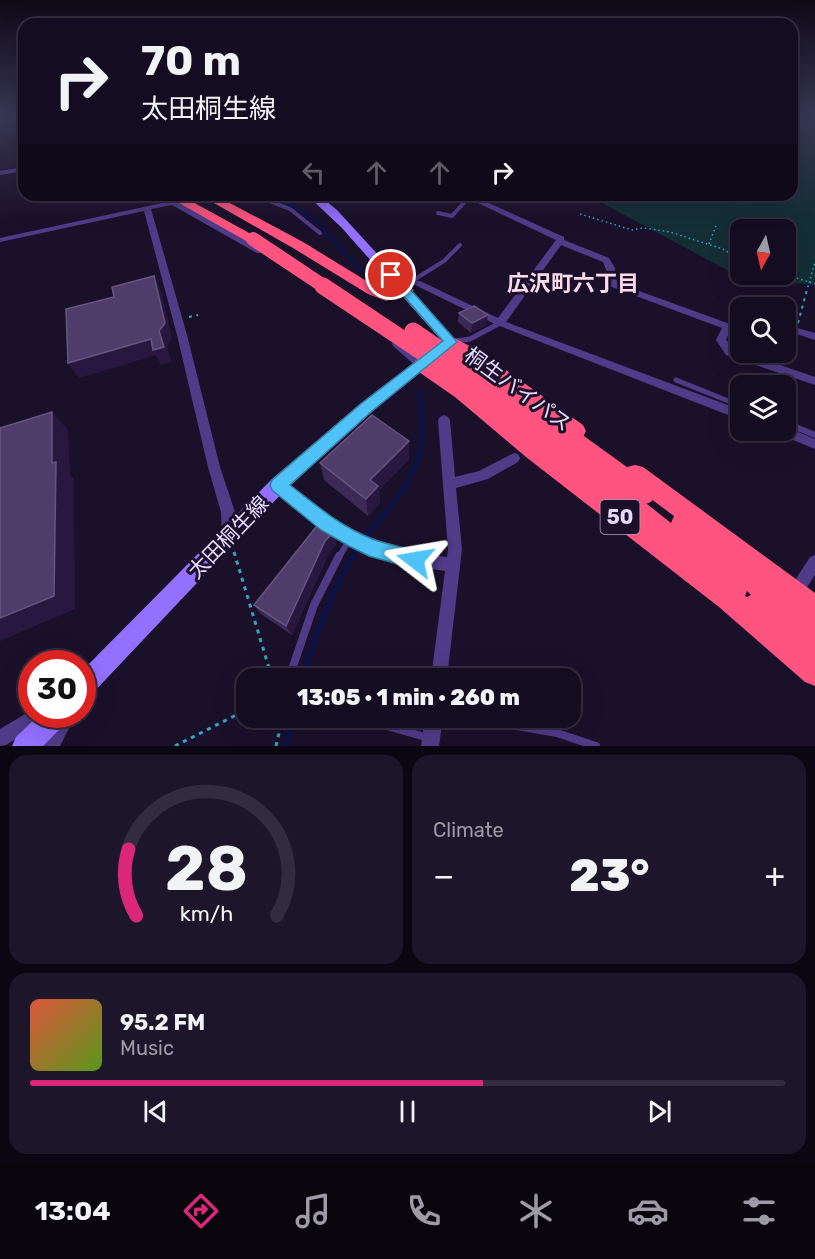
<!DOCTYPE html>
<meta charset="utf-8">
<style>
:root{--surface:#140c20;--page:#1d1529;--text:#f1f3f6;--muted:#9d9ba5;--line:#332c3e;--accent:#db2777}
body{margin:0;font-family:Rubik,"Noto Sans JP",sans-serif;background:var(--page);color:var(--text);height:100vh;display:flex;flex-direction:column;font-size:22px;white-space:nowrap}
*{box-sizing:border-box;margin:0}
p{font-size:20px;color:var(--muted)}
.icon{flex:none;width:33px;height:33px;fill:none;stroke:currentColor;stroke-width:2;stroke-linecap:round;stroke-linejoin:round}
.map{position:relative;height:746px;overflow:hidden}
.details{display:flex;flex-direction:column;gap:9px;padding:9px;background:#0b0712;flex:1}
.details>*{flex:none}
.top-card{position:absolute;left:18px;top:18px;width:780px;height:183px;border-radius:18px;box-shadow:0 6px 24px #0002,0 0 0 2px var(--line);background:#140c20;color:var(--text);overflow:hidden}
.needle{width:39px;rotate:188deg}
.controls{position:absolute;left:730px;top:219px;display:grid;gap:12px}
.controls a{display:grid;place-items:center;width:66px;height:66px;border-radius:12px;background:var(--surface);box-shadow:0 6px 24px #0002,0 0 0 2px var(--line);font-size:30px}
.speed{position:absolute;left:18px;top:650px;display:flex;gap:12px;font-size:30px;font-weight:700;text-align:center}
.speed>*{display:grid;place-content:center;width:78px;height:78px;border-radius:50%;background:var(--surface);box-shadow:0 6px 24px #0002,0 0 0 2px var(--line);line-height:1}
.speed .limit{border:9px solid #d22;background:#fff;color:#111}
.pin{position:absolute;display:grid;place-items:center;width:51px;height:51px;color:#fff;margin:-26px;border:3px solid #fff;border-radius:50%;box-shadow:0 2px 6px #0007}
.me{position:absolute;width:66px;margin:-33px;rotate:284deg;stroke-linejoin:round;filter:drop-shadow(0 0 4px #0008)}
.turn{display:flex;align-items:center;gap:21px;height:126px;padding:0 24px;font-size:27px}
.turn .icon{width:78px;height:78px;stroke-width:2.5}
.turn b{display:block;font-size:42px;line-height:51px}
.lanes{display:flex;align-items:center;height:57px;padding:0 24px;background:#0003;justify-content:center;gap:30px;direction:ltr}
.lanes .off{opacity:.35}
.big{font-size:45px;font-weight:800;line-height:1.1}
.details .widget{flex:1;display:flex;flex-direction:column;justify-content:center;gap:9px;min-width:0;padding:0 21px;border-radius:18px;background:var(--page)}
.details .dial{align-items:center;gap:0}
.dial svg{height:156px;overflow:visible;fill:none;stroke:var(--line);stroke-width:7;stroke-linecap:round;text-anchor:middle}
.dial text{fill:var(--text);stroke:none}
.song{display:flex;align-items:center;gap:18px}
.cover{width:72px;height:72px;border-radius:9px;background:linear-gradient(135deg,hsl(10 70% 55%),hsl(90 70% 35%))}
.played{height:6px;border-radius:3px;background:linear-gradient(90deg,var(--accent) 60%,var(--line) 60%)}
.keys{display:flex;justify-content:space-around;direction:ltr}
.heat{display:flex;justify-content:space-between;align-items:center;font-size:33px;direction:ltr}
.details .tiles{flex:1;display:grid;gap:9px;grid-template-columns:1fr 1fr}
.widget:last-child{grid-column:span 2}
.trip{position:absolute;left:236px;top:668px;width:345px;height:60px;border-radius:18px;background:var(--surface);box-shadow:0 6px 24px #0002,0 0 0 2px var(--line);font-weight:800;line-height:60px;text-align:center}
.tabs{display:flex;height:96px;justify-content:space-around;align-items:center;background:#08050d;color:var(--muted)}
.tabs .icon{width:42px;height:42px}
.tabs .on{color:var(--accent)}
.tabs b{font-size:27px;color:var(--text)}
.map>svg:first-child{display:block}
</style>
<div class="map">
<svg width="815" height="746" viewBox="0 0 815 746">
<rect width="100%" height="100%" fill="#1b102a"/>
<polygon fill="#132e34" points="792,116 815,116 815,284 775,283 744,275 786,274 786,230 741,230 741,274 725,269 587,195 792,195"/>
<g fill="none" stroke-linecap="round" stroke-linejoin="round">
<polyline stroke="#0a1349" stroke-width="2" points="0,130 18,129"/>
<polyline stroke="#0a1349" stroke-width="3" points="265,195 297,208 314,219 362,272"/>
<polyline stroke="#0a1349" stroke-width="4" points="420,392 421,407"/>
<path stroke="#0a1349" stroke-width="4.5" d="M352 557C374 521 413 490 421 447 424 434 421 419 421 405"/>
<g stroke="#0a1349" stroke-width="5">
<path d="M302 678C316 634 329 596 353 556"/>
<polyline points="286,746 293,717"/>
</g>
<polyline stroke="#392e4a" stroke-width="8" stroke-dasharray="8 4" stroke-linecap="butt" points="175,202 200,196"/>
<g stroke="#2fa6bd" stroke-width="1.5" stroke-dasharray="1.5 3" stroke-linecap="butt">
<polyline points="580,214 632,230 644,228 670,232 723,249 741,261"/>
<polyline points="709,244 717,223"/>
<polyline points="786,260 791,249"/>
<polyline points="784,274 815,284"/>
<polyline points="808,287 815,262"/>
</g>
<g stroke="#2fa6bd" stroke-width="2" stroke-dasharray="3 4.5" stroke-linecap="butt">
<polyline points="189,317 198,315"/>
<polyline points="798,323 808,286"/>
</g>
<g stroke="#2fa6bd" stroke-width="3" stroke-dasharray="4 5" stroke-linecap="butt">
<polyline points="234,552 272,678"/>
<polyline points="175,746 246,710"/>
<polyline points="276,746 283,717"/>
</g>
<g stroke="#503b89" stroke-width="4">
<polyline points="254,195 290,209 320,233"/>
<polyline points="404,201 416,195"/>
<polyline points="438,213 452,216 469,197"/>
<polyline points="412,281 444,261 460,245"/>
</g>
<g stroke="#503b89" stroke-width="5">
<polyline points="455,341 470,339 500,323"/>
<polyline points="676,380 741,406"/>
</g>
<g stroke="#503b89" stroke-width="6">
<polyline points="786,423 815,435"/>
<polyline points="339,557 351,537"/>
</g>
<g stroke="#503b89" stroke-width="8">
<polyline points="289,678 314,605 339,556"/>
<polyline points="355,717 429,738"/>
<polyline points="466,717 557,733 596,746"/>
</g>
<g fill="#503b89" fill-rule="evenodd">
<polygon points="24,167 24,171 0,175 0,171"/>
<polygon points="156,195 165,195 178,200 264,251 263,253 257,253 172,205 151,209 187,335 220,467 235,512 236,535 234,540 229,542 224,540 222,535 221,512 208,467 177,335 144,211 0,242 0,238 167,202"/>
<polygon points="197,195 211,195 207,197 197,198"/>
<polygon points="461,195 471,195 564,237 564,240 609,258 615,268 617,283 730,324 732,326 726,340 734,349 815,377 815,385 726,355 716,340 722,328 609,286 607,272 603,262 561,245 506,322 741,410 741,420 497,325 415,285 413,285 409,292 403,292 402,290 407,280 420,281 498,318 556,240"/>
<polygon points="793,327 815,333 815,340 790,332 788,330 790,328"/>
<polygon points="397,340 401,342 426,362 427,365 426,368 418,368 393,346 392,344 393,342"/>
<path d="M444 415 448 417 450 420 455 477 479 471 514 453 518 454 520 458 518 462 488 479 456 488 462 549 447 678H431L445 571C374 561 328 535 274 489L272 485 274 481 278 479 282 481C336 525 377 547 447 557L448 549 438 420 440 417Z"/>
<polygon points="786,427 815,439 815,449 776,433 774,430 786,430"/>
<polygon points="815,555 815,575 800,598 795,600 790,598 788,593 790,588 810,557"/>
<polygon points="32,710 32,714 49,714 46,720 6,745 0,746 0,729"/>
<polygon points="58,714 76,714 60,746 42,746"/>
<polygon points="425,717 443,717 439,746 421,746"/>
</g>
<g fill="#9470ff" fill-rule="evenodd">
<polygon points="307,195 319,195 337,210 458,342 373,411 284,491 90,696 82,700 82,671 272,479 361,403 442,341 342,228"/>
<polygon points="40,714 69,714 66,723 43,746 12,746 16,737"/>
</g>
<g fill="#ff547f" fill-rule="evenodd">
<polygon points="10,116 24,116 24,123"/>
<polygon points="165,195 180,195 260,239 258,242 248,242"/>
<polygon points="200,195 215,195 303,242 378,288 387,291 406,285 414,290 411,293 386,301 368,294 293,248"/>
<polygon points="451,336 482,353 583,425 586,431 583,437 576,439 569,437 470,361 445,346 443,342 445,338"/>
<path d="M422 359 469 387 540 445 619 503 622 497 630 494 638 497 671 523 674 516 627 481 624 474 627 467 635 465 643 467 815 593V686L805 682 719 607 526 457 455 397 416 370 413 365 416 360ZM747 591 751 595 747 597 745 596Z"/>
</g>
<polyline stroke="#ff547f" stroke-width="14" points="253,239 325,287"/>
<g stroke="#ff547f" stroke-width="17">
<polyline points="323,286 464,380 500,407"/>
<polyline points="413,331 524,407"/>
</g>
<g stroke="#ff547f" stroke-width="22">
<polyline points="498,405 630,504"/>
<polyline points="522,405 644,493"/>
</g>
</g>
<g fill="#3d2958">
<polygon points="459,313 486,325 471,333 458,322"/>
<polygon points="409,441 409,459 379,490 380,503 368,516 324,480 320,463"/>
<polygon points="337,543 329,553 292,635 261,614 254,605"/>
</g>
<g fill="#28173e">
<polygon points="154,276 161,291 172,338 167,346 172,362 161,365 156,355 79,378 68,363 159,331"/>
<polygon points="488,315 486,325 471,333 472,323"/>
<polygon points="52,412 68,430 70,475 74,479 75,609 0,641 0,618 52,463"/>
<polygon points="409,441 409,459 379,490 380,503 368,516 366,499 370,480"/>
<polygon points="334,532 337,543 329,553 292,635 286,626 325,541"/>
</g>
<g fill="#4f3c6a" stroke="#675581" stroke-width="1.5">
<polygon points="154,276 165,323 159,331 164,347 153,350 151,339 68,363 66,309 114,297 112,287"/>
<polygon points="474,306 488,315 472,323 459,313"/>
<polygon points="52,412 52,463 56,462 54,596 0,618 0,428"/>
<polygon points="372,415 409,441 370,480 378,486 366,499 320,463"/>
<polygon points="320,522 334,532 325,541 286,626 254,605"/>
</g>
<linearGradient id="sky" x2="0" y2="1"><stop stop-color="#0f0917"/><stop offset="0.53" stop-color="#393755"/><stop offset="1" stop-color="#393755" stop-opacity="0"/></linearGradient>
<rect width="815" height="220" fill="url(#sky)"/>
<path fill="#4fc3f7" stroke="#337fa1" stroke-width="1.5" d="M391 271 395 272 457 342 372 411 290 485C316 505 341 527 372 539 388 545 406 547 422 553L424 560 422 566 415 569 369 556 349 546 321 530 272 490 270 485 272 480 362 403 443 341 387 277 386 275Z"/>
<g text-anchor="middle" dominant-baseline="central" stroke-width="6" stroke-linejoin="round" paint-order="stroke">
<rect fill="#1b102a" stroke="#a99dbf" stroke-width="1.5" x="600.5" y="500" width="39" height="34" rx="4.5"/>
<g font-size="20" font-weight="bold" fill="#e6d9ff">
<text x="620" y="517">50</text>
</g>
<g font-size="21" fill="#e6d9ff" stroke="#1b102a">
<text transform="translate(518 389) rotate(36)">桐生バイパス</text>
<text transform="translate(228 537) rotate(-46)">太田桐生線</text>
</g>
<g font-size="22" font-weight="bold" fill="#ffdbea" stroke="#1b102a">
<text x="573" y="283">広沢町六丁目</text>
</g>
</g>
</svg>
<div class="controls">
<a><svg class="needle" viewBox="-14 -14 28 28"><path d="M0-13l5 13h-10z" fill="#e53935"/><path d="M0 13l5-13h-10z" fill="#9d9ba5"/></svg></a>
<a><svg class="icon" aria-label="search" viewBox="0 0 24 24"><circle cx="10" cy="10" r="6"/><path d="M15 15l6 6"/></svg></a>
<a><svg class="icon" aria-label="layers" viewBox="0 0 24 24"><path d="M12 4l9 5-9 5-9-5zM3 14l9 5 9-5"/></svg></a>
</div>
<div class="speed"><div class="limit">30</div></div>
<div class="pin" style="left:391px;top:275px;background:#d93025"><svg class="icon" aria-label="arrive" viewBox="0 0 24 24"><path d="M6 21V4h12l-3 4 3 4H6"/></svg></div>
<svg class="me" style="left:415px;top:560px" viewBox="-20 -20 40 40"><path d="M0-17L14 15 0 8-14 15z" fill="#4fc3f7" stroke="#fff" stroke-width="4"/></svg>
<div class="trip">13:05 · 1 min · 260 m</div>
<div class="top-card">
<div class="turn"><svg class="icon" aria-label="right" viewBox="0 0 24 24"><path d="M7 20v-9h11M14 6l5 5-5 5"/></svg><div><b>70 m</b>太田桐生線</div></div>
<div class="lanes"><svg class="icon off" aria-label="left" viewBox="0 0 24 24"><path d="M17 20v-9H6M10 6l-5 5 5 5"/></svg><svg class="icon off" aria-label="ahead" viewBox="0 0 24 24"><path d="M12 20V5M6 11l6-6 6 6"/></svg><svg class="icon off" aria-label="ahead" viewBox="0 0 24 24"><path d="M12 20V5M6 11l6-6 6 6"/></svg><svg class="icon" aria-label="right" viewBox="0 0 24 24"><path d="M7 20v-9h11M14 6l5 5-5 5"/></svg></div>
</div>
</div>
<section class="details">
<div class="tiles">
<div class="widget dial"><svg viewBox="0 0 100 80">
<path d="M14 69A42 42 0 1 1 86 69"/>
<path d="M14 69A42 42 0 0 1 10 35" stroke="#db2777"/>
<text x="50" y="56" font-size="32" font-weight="700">28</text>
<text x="50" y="72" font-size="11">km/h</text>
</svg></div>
<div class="widget"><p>Climate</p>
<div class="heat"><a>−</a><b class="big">23°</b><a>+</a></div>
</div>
<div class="widget">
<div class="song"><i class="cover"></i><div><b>95.2 FM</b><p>Music</p></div></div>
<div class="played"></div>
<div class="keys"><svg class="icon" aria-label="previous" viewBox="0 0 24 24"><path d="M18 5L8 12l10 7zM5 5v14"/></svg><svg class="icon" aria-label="pause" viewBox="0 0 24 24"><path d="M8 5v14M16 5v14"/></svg><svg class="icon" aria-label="next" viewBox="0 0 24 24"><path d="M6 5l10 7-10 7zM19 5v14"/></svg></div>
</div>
</div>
</section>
<nav class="tabs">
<b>13:04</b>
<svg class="icon on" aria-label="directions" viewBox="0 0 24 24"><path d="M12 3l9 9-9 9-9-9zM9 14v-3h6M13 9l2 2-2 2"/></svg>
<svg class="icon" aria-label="music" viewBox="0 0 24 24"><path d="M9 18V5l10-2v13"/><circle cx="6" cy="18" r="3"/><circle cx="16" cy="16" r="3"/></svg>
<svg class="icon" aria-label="phone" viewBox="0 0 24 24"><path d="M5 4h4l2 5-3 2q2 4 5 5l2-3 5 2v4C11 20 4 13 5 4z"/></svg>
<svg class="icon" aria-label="climate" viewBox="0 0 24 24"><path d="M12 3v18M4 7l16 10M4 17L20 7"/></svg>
<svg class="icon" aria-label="car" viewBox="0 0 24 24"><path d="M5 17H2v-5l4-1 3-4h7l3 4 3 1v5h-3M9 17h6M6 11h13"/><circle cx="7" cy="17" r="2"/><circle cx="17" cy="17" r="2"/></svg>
<svg class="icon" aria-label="filters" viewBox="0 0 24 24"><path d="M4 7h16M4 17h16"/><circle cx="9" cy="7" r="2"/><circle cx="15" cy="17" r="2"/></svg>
</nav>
